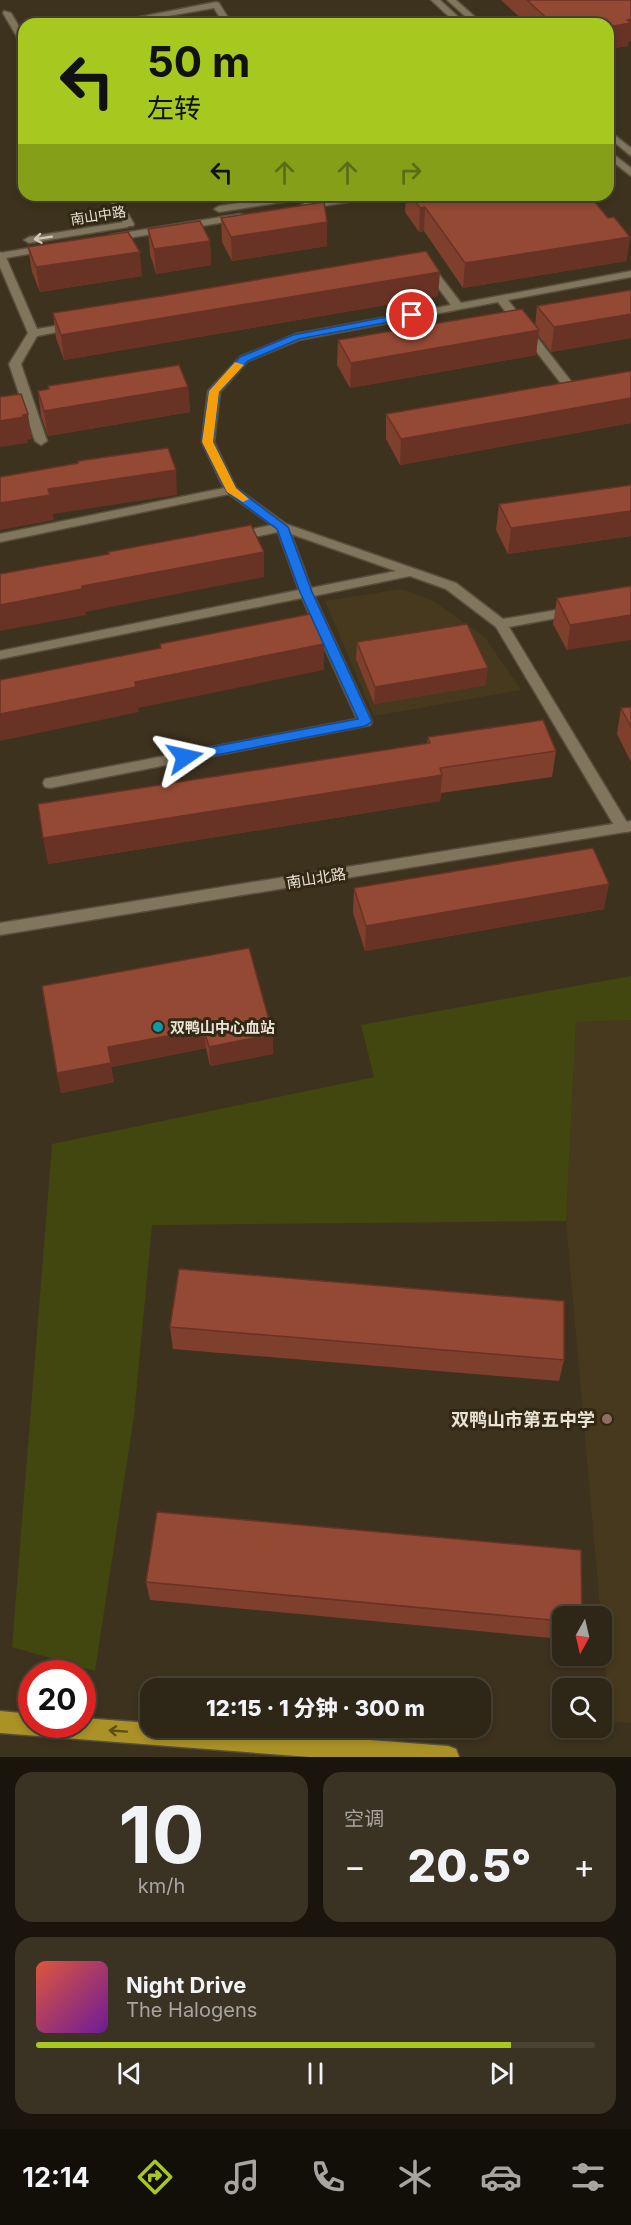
<!DOCTYPE html>
<html lang="zh">
<meta charset="utf-8">
<style>
:root{--surface:#2e2616;--page:#3a3223;--text:#f1f3f6;--muted:#a7a5a1;--line:#494335;--accent:#a7c81f}
body{margin:0;font-family:Inter,"Noto Sans SC",sans-serif;background:var(--page);color:var(--text);height:100vh;display:flex;flex-direction:column;font-size:22px;white-space:nowrap}
*{box-sizing:border-box;margin:0}
p{font-size:20px;color:var(--muted)}
.icon{flex:none;width:33px;height:33px;fill:none;stroke:currentColor;stroke-width:2;stroke-linecap:round;stroke-linejoin:round}
.map{position:relative;height:1757px;overflow:hidden}
.sheet{display:flex;flex-direction:column;gap:15px;padding:15px;background:#19150c;flex:1}
.sheet>*{flex:none}
.hud{position:absolute;left:18px;top:18px;width:596px;height:183px;border-radius:18px;box-shadow:0 3px 9px #0003,0 0 0 2px var(--line);background:#a7c81f;color:#111;overflow:hidden}
.needle{width:39px;rotate:188deg}
.fabs{position:absolute;left:552px;top:1606px;display:grid;gap:12px}
.fabs a{display:grid;place-items:center;width:60px;height:60px;border-radius:12px;background:var(--surface);box-shadow:0 3px 9px #0003,0 0 0 2px var(--line);font-size:30px}
.speed{position:absolute;left:18px;top:1660px;display:flex;gap:12px;font-size:30px;font-weight:700;text-align:center}
.speed>*{display:grid;place-content:center;width:78px;height:78px;border-radius:50%;background:var(--surface);box-shadow:0 3px 9px #0003,0 0 0 2px var(--line);line-height:1}
.speed .limit{border:9px solid #d22;background:#fff;color:#111}
.pin{position:absolute;display:grid;place-items:center;width:51px;height:51px;color:#fff;margin:-26px;border:3px solid #fff;border-radius:50%;box-shadow:0 2px 6px #0007}
.me{position:absolute;width:66px;margin:-33px;rotate:79deg;stroke-linejoin:round;filter:drop-shadow(0 0 4px #0008)}
.turn{display:flex;align-items:center;gap:21px;height:126px;padding:0 30px;font-size:27px}
.turn .icon{width:78px;height:78px;stroke-width:2.5}
.turn b{display:block;font-size:42px;line-height:51px}
.lanes{display:flex;align-items:center;height:57px;padding:0 30px;background:#0003;justify-content:center;gap:30px;direction:ltr}
.lanes .off{opacity:.35}
.big{font-size:45px;font-weight:800;line-height:1.1}
.sheet .card{flex:1;display:flex;flex-direction:column;justify-content:center;gap:9px;min-width:0;padding:0 21px;border-radius:18px;background:var(--page)}
.sheet .dial{align-items:center;gap:0}
.dial b{font-size:78px;line-height:1}
.song{display:flex;align-items:center;gap:18px}
.cover{width:72px;height:72px;border-radius:9px;background:linear-gradient(135deg,hsl(10 70% 55%),hsl(280 70% 35%))}
.played{height:6px;border-radius:3px;background:linear-gradient(90deg,var(--accent) 85%,var(--line) 85%)}
.keys{display:flex;justify-content:space-around;direction:ltr}
.heat{display:flex;justify-content:space-between;align-items:center;font-size:33px;direction:ltr}
.sheet .tiles{flex:1;display:grid;gap:15px;grid-template-columns:1fr 1fr}
.card:last-child{grid-column:span 2}
.trip{position:absolute;left:140px;top:1678px;width:351px;height:60px;border-radius:18px;background:var(--surface);box-shadow:0 3px 9px #0003,0 0 0 2px var(--line);font-weight:800;line-height:60px;text-align:center}
.tab-bar{display:flex;height:96px;justify-content:space-around;align-items:center;background:#120f09;color:var(--muted)}
.tab-bar .icon{width:42px;height:42px}
.tab-bar .active{color:var(--accent)}
.tab-bar b{font-size:27px;color:var(--text)}
.map>svg:first-child{display:block}
</style>
<div class="map">
<svg width="631" height="1757" viewBox="0 0 631 1757">
<rect width="100%" height="100%" fill="#3d321e"/>
<g fill="#47391d">
<polygon points="401,589 433,601 484,636 521,690 374,716 325,601"/>
<polygon points="631,1020 631,1723 610,1721 566,1221 576,1022"/>
</g>
<polygon fill="#42460f" points="631,976 631,1020 576,1022 566,1221 152,1225 134,1416 95,1671 12,1647 52,1144 374,1077 361,1025"/>
<g fill="none" stroke-linecap="round" stroke-linejoin="round">
<g stroke="#574e3c" stroke-width="3">
<g id="service">
<polygon points="216,2 219,3 232,24 224,24 214,8 123,24 104,24"/>
<polygon points="4,11 11,13 24,35 24,45 20,42 3,13"/>
<polygon points="107,195 117,195 134,224 133,226 125,226"/>
<polygon points="0,252 5,255 37,329 73,323 78,326 73,329 37,336 21,364 47,441 41,445 35,441 9,364 28,333 0,267"/>
<path d="M427 263 431 264 461 303 631 271V277L508 300 577 389 585 390V394L570 395 498 302 299 340 248 361 220 392 214 442 236 488 286 524 456 583 503 619 574 607 579 608 580 611 579 614 509 627 628 824 630 828 628 832H618L496 627 446 589 410 576 314 596 372 722 370 725 50 788 45 787 43 783 45 779 50 778 357 719 302 598 0 659V651L299 590 278 532 234 541 230 540 228 537 230 534 272 525 229 494 0 542V534L224 488 202 442 208 391 240 357 296 334 451 305 422 266ZM291 534 396 571 311 588Z"/>
</g>
</g>
<g stroke="#574e3c" stroke-width="3">
<g id="tertiary">
<polygon points="431,0 440,0 466,24 457,24"/>
<polygon points="447,0 456,0 483,24 474,24"/>
<polygon points="608,130 631,148 631,156 608,137"/>
<polygon points="608,150 631,168 631,176 608,158"/>
<polygon points="289,195 313,195 308,198 219,212 214,209 219,206"/>
<polygon points="355,195 378,195 373,198 305,209 300,206 305,203"/>
<polygon points="240,214 244,215 244,219 110,241 105,238 110,235"/>
<polygon points="124,222 128,223 128,227 29,243 24,240 29,237"/>
<polygon points="47,245 52,248 51,250 0,259 0,253"/>
<polygon points="631,821 631,831 0,935 0,923"/>
</g>
</g>
<g stroke="#574e3c" stroke-width="3">
<polygon id="primary" points="0,1711 32,1714 32,1725 82,1725 82,1718 150,1723 150,1728 213,1728 448,1746 456,1749 459,1757 310,1757 0,1733"/>
</g>
<use href="#service" fill="#81755e" fill-rule="evenodd"/>
<use href="#tertiary" fill="#81755e" fill-rule="evenodd"/>
<use href="#primary" fill="#aa9226" fill-rule="evenodd"/>
</g>
<g fill="#7f3f2d">
<polygon points="501,0 631,0 628,46 608,49 608,24 527,24"/>
<polygon points="406,195 589,195 608,218 630,237 626,261 463,288 424,231 419,232 405,212"/>
<polygon points="221,218 327,222 327,246 232,261 222,242"/>
<polygon points="148,229 210,241 211,265 156,274 150,254"/>
<polygon points="28,247 142,276 40,292 32,272"/>
<polygon points="631,290 631,338 551,352 538,335 536,355 350,388 337,365 338,340 535,326 537,306"/>
<polygon points="438,296 64,360 56,338 53,313"/>
<polygon points="631,371 631,423 400,465 386,439 386,414"/>
<polygon points="48,386 188,387 190,412 48,436 41,416 38,391 48,389"/>
<polygon points="631,485 631,536 508,554 496,530 499,504"/>
<polygon points="631,586 567,650 553,624 557,598"/>
<polygon points="357,642 486,685 374,704 356,659"/>
<polygon points="631,707 631,762 617,734 621,708"/>
<polygon points="428,737 556,751 552,777 441,793 440,801 48,864 427,743"/>
<polygon points="354,888 604,909 365,951 353,913"/>
<polygon points="249,948 273,1054 210,1066 206,1048 111,1067 114,1082 61,1093 57,1073"/>
<polygon points="170,1327 564,1360 559,1381 173,1349"/>
<polygon points="146,1582 562,1617 562,1639 150,1600"/>
</g>
<g fill="#683324">
<polygon points="631,19 631,41 628,42 628,46 608,49 608,27"/>
<polygon points="425,207 424,231 419,232 420,208"/>
<polygon points="327,222 327,246 232,261 231,237"/>
<polygon points="630,237 626,261 463,288 465,263"/>
<polygon points="210,241 211,265 156,274 154,249"/>
<polygon points="140,252 142,276 40,292 36,267"/>
<polygon points="440,272 438,296 64,360 61,335"/>
<polygon points="631,314 631,338 551,352 554,327"/>
<polygon points="539,330 536,355 350,388 351,363"/>
<polygon points="188,387 190,412 48,436 44,411"/>
<polygon points="631,398 631,423 400,465 401,439"/>
<polygon points="28,414 32,439 27,440 28,443 0,447 0,421"/>
<polygon points="176,470 177,495 53,514 54,520 0,530 0,503 48,489"/>
<polygon points="631,511 631,536 508,554 511,528"/>
<polygon points="264,552 264,577 85,612 86,615 0,631 0,605 82,586"/>
<polygon points="631,615 631,640 567,650 570,625"/>
<polygon points="324,644 324,670 138,708 139,712 0,741 0,714 135,682"/>
<polygon points="488,668 486,685 374,704 375,687"/>
<polygon points="442,775 440,801 48,864 43,838"/>
<polygon points="609,884 604,909 365,951 366,926"/>
<polygon points="204,1029 206,1048 111,1067 114,1082 61,1093 57,1073 108,1047"/>
<polygon points="273,1034 273,1054 210,1066 209,1047"/>
</g>
<g fill="#944934" stroke="#683324" stroke-width="1.5">
<polygon points="527,0 631,0 631,19 627,20 631,23 608,27 608,24 553,24"/>
<polygon points="411,195 589,195 608,218 614,217 630,237 465,263 425,207 420,208"/>
<polygon points="324,202 327,222 231,237 221,218"/>
<polygon points="200,221 210,241 154,249 148,229"/>
<polygon points="128,232 140,252 36,267 28,247"/>
<polygon points="426,251 440,272 61,335 53,313 168,295"/>
<polygon points="631,290 631,314 554,327 537,306"/>
<polygon points="522,309 539,330 351,363 338,340"/>
<polygon points="179,365 188,387 44,411 38,391 49,389 48,386"/>
<polygon points="631,371 631,398 401,439 386,414"/>
<polygon points="21,394 28,414 23,415 24,417 0,421 0,397"/>
<polygon points="168,448 176,470 48,489 50,495 0,503 0,477 78,463 78,461"/>
<polygon points="631,485 631,511 511,528 499,504"/>
<polygon points="251,525 264,552 82,586 82,589 0,605 0,574 109,554 108,552"/>
<polygon points="631,586 631,615 570,625 557,598"/>
<polygon points="310,614 324,644 135,682 136,687 0,714 0,680 161,648 160,644"/>
<polygon points="467,624 488,668 375,687 357,642"/>
<polygon points="631,707 631,727 621,708"/>
<polygon points="543,720 556,751 440,768 442,775 43,838 38,804 430,743 428,737"/>
<polygon points="593,848 609,884 366,926 354,888"/>
<polygon points="249,948 273,1034 209,1047 204,1029 108,1047 111,1063 57,1073 42,986"/>
<polygon points="179,1269 564,1301 564,1360 170,1327"/>
<polygon points="157,1512 581,1550 582,1617 562,1617 562,1621 146,1582"/>
</g>
<defs><path id="oneway-shaft" d="M-6 0H5M1.5-3L5.5 0L1.5 3" fill="none" stroke-width="1.6" stroke-linecap="round" stroke-linejoin="round" transform="scale(1.5)"/></defs>
<use stroke="#cfc8b8" href="#oneway-shaft" transform="translate(43 238) rotate(171)"/>
<use stroke="#5d4d1a" href="#oneway-shaft" transform="translate(118 1731) rotate(-176)"/>
<polygon fill="#1a73e8" stroke="#114b97" stroke-width="1.5" points="412,312 417,315 416,317 299,339 248,361 219,392 213,442 236,488 288,527 312,592 372,722 365,726 185,761 181,760 179,757 185,752 358,719 300,592 277,529 227,492 202,442 209,391 240,357 293,335"/>
<polygon fill="#f59e0b" points="235,362 244,365 219,392 213,442 236,488 249,499 243,502 227,492 202,442 209,391"/>
<circle fill="#0f9aa8" stroke="#332814" stroke-width="2" cx="158" cy="1027" r="6"/>
<circle fill="#8d6e63" stroke="#332814" stroke-width="2" cx="607" cy="1419" r="6"/>
<g text-anchor="middle" dominant-baseline="central" stroke-width="6" stroke-linejoin="round" paint-order="stroke">
<g font-size="14" fill="#e9e3d6" stroke="#332814">
<text transform="translate(98 215) rotate(-9)">南山中路</text>
</g>
<g font-size="15" fill="#e9e3d6" stroke="#332814">
<text transform="translate(316 878) rotate(-9)">南山北路</text>
</g>
<g font-size="15" font-weight="bold" fill="#e9e3d6" stroke="#332814" text-anchor="start">
<text x="170" y="1027">双鸭山中心血站</text>
</g>
<g font-size="18" font-weight="bold" fill="#e9e3d6" stroke="#332814" text-anchor="end">
<text x="595" y="1419">双鸭山市第五中学</text>
</g>
</g>
</svg>
<div class="fabs">
<a><svg class="needle" viewBox="-14 -14 28 28"><path d="M0-13l5 13h-10z" fill="#e53935"/><path d="M0 13l5-13h-10z" fill="#a7a5a1"/></svg></a>
<a><svg class="icon" aria-label="search" viewBox="0 0 24 24"><circle cx="10" cy="10" r="6"/><path d="M15 15l6 6"/></svg></a>
</div>
<div class="speed"><div class="limit">20</div></div>
<div class="pin" style="left:412px;top:315px;background:#d93025"><svg class="icon" aria-label="arrive" viewBox="0 0 24 24"><path d="M6 21V4h12l-3 4 3 4H6"/></svg></div>
<svg class="me" style="left:185px;top:757px" viewBox="-20 -20 40 40"><path d="M0-17L14 15 0 8-14 15z" fill="#1a73e8" stroke="#fff" stroke-width="4"/></svg>
<div class="trip">12:15 · 1 分钟 · 300 m</div>
<div class="hud">
<div class="turn"><svg class="icon" aria-label="left" viewBox="0 0 24 24"><path d="M17 20v-9H6M10 6l-5 5 5 5"/></svg><div><b>50 m</b>左转</div></div>
<div class="lanes"><svg class="icon" aria-label="left" viewBox="0 0 24 24"><path d="M17 20v-9H6M10 6l-5 5 5 5"/></svg><svg class="icon off" aria-label="ahead" viewBox="0 0 24 24"><path d="M12 20V5M6 11l6-6 6 6"/></svg><svg class="icon off" aria-label="ahead" viewBox="0 0 24 24"><path d="M12 20V5M6 11l6-6 6 6"/></svg><svg class="icon off" aria-label="right" viewBox="0 0 24 24"><path d="M7 20v-9h11M14 6l5 5-5 5"/></svg></div>
</div>
</div>
<section class="sheet">
<div class="tiles">
<div class="card dial"><b>10</b><p>km/h</p></div>
<div class="card"><p>空调</p>
<div class="heat"><a>−</a><b class="big">20.5°</b><a>+</a></div>
</div>
<div class="card">
<div class="song"><i class="cover"></i><div><b>Night Drive</b><p>The Halogens</p></div></div>
<div class="played"></div>
<div class="keys"><svg class="icon" aria-label="previous" viewBox="0 0 24 24"><path d="M18 5L8 12l10 7zM5 5v14"/></svg><svg class="icon" aria-label="pause" viewBox="0 0 24 24"><path d="M8 5v14M16 5v14"/></svg><svg class="icon" aria-label="next" viewBox="0 0 24 24"><path d="M6 5l10 7-10 7zM19 5v14"/></svg></div>
</div>
</div>
</section>
<nav class="tab-bar">
<b>12:14</b>
<svg class="icon active" aria-label="directions" viewBox="0 0 24 24"><path d="M12 3l9 9-9 9-9-9zM9 14v-3h6M13 9l2 2-2 2"/></svg>
<svg class="icon" aria-label="music" viewBox="0 0 24 24"><path d="M9 18V5l10-2v13"/><circle cx="6" cy="18" r="3"/><circle cx="16" cy="16" r="3"/></svg>
<svg class="icon" aria-label="phone" viewBox="0 0 24 24"><path d="M5 4h4l2 5-3 2q2 4 5 5l2-3 5 2v4C11 20 4 13 5 4z"/></svg>
<svg class="icon" aria-label="climate" viewBox="0 0 24 24"><path d="M12 3v18M4 7l16 10M4 17L20 7"/></svg>
<svg class="icon" aria-label="car" viewBox="0 0 24 24"><path d="M5 17H2v-5l4-1 3-4h7l3 4 3 1v5h-3M9 17h6M6 11h13"/><circle cx="7" cy="17" r="2"/><circle cx="17" cy="17" r="2"/></svg>
<svg class="icon" aria-label="filters" viewBox="0 0 24 24"><path d="M4 7h16M4 17h16"/><circle cx="9" cy="7" r="2"/><circle cx="15" cy="17" r="2"/></svg>
</nav>
